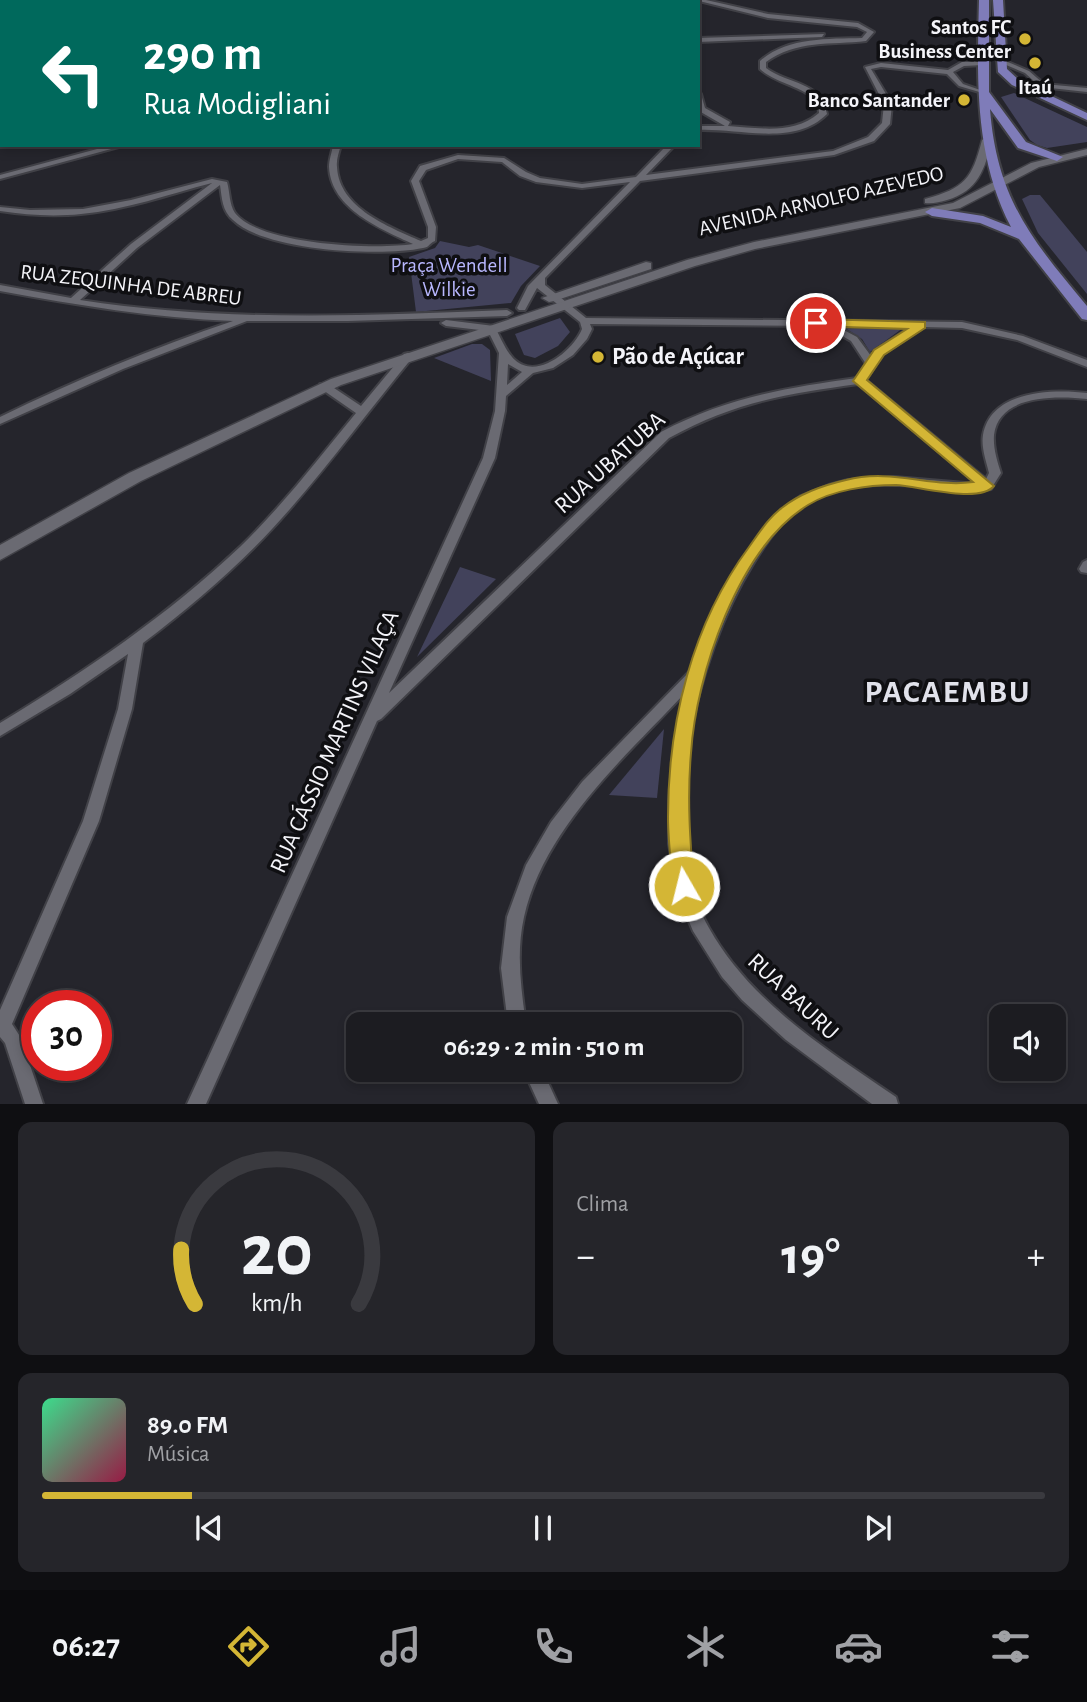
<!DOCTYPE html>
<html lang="pt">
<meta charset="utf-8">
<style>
:root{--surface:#1c1c21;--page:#25252a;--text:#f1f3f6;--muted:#a0a1a5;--line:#3a3a3f;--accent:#d4b635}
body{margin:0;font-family:"Alegreya Sans",sans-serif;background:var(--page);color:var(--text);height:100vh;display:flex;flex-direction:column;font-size:26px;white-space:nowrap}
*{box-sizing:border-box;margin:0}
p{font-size:23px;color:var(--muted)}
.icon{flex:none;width:38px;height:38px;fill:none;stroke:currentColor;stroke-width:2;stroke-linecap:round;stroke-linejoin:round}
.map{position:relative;height:1104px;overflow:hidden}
.details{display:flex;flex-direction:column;gap:18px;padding:18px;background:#0f0f12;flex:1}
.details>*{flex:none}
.top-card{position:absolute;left:0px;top:0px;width:700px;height:147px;box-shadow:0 4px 10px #0003,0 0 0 2px var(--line);background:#00695c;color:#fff;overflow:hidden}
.buttons{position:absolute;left:989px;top:1004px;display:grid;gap:14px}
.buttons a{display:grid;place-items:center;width:77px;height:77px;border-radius:14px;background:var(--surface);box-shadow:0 4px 10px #0003,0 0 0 2px var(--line);font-size:35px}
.speed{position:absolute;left:21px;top:990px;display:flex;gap:14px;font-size:35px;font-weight:700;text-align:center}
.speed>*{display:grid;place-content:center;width:91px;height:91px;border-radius:50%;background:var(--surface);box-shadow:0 4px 10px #0003,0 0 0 2px var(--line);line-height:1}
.speed .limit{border:10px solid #d22;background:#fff;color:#111}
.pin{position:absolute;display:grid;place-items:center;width:60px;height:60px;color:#fff;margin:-30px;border:4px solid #fff;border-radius:50%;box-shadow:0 2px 7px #0007}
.me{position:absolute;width:77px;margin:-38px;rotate:352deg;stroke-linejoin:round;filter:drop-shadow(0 0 5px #0008)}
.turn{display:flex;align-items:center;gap:24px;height:147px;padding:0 28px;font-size:32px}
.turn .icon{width:91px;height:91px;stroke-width:2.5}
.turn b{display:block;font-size:49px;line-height:60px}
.big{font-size:52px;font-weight:700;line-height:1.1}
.details .tile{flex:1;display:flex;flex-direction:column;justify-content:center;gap:10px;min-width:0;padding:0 24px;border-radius:14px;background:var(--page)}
.details .dial{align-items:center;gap:0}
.dial svg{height:182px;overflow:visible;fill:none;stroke:var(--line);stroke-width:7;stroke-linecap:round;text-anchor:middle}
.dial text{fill:var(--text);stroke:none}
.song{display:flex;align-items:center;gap:21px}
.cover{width:84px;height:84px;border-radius:10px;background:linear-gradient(135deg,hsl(150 70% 55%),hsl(340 70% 35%))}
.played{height:7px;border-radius:4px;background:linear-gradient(90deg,var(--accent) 15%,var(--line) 15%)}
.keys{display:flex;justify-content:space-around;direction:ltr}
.heat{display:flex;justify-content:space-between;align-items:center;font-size:38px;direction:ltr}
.details .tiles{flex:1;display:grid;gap:18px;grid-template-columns:1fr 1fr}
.tile:last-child{grid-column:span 2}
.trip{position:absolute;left:346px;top:1012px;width:396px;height:70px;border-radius:14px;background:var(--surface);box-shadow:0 4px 10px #0003,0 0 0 2px var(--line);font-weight:700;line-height:70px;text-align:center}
.menu{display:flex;height:112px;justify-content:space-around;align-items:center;background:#0b0b0d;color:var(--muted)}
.menu .icon{width:49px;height:49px}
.menu .active{color:var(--accent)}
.menu b{font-size:32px;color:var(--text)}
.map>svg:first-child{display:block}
</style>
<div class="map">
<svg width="1087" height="1104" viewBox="0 0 1087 1104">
<rect width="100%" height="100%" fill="#25252c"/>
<g fill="#42425b">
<polygon points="1014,93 1087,127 1087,142 1047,148 1037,145 1030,140 1001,97"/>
<polygon points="1030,195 1040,195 1087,252 1087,294 1038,233 1022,199"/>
<polygon points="440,241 469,247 478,245 540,266 521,286 511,303 416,312 409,257 435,248"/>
<polygon points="560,318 570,332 558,346 535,358 524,355 515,334"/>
<polygon points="845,328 903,328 870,352 862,339"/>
<polygon points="472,344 482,344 490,350 491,381 434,358"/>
<polygon points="460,567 496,579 417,657"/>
<polygon points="664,729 657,798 609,795"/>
</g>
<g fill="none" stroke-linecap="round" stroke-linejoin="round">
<g stroke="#414147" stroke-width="4">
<g id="minor">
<polygon points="86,0 94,0 83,2"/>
<polygon points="487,0 493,0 485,2"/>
<polygon points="571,0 577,0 578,2 572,2"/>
<path d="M695 0H706L768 14 858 23 874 32 866 41C831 45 796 40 766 62V68C789 85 821 81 827 114 794 147 739 128 698 130V126H725L699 111 698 92 701 94 705 108 730 122 728 126C759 128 794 135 819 113L818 102C801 85 777 84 760 69V61C787 37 828 39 862 38L867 32 857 27 768 18Z"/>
<polygon points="824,34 822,37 698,42 698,38"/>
<polygon points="999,60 1003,60 1029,71 1044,84 1087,88 1087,92 1014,84 1013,83 1016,81 1036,83 1025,73 999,62"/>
<path d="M962 62H985V64L983 65 964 66 953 72 963 84 986 92V94L959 86 947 74 881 67 871 69 892 104 890 124 874 141 834 155 640 181 545 278V285L586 318 962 322 1023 336 1087 360V367L1017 340 962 328 924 327 883 354 866 380 986 479 989 473C986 461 981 447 983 435 991 390 1053 389 1087 393V399C1057 396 999 394 994 435 993 448 997 461 1001 473L991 489C970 494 949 490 928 487 888 483 846 482 809 502 785 515 767 541 753 564 696 656 653 829 709 928 751 1003 827 1050 896 1097L898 1104H872L786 1040 742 1000 722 977 693 931 677 893 669 844V800L673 755 686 692C626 756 544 828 524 917 516 953 521 988 526 1024H508L501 968 507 917 526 865 551 822 582 782 693 668 710 621 729 582 753 544 769 524 787 506 801 496 829 485 848 480 894 477 977 484 858 384C786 394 734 402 669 438L381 719 377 721 206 1104H187L483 458 495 411 499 353 488 331 446 326 441 323 446 320 494 326C501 337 505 351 515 360 537 380 573 351 582 329L580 322 537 288 525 310H519L517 308 528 286 630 182 582 188 536 182 520 176 502 162 458 159 426 170 419 181 436 227 435 241C428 244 430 247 423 248 381 257 265 251 233 220 222 211 222 198 220 185L137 248 80 300C222 322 364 316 507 310L512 313 507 316 348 321H247L123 369 0 424V417C76 380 153 348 233 321 154 318 77 305 0 291V285L71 298 131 244 212 183C169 194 126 210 81 214 53 217 27 215 0 211V207L30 210 83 209 131 200 212 179 227 182C230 192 229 204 235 213 260 245 376 250 413 244 381 229 331 209 329 167 329 160 332 152 333 145H341C339 152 336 160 337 167 339 208 389 227 421 241L428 238V227L411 181 420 166 458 155 504 158 526 172 540 178 582 184 636 177 667 145H675L646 175 833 151 868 137 882 123 884 104 865 67 881 63 948 70ZM590 324 825 326 851 341 866 364 857 378C784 388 726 398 661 432L389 693 495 458 505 411 506 396 533 373 553 368 573 355 587 339 592 329ZM838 327H911L875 350 871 356 857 337ZM508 364 522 372 507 385Z"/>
<rect x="0" y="102" width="2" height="5"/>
<polygon points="112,145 126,145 0,179 0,175"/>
<path d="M408 353 412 354V358C365 415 322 475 272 529 233 571 189 608 143 643L132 709 99 821 12 1024 21 1038 43 1104H25L5 1043 0 1037V1010L83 821 118 709 128 654 70 694 0 736V723C86 671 168 615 241 546 283 505 319 458 356 413L320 388V384H328L361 406 404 354Z"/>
<polygon points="1087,560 1087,573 1081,572 1079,569 1083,562"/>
<polygon points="523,1069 542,1069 558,1104 539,1104"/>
</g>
</g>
<g stroke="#414147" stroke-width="3">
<g id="secondary">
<polygon points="300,0 311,0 299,2"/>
<polygon points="0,130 2,130 0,137"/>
<path d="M987 137 992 140C985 169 978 191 947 200 940 202 932 204 925 203V199C965 188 972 179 982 140Z"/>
<polygon points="1087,149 1087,155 1039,167 960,208 755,249 695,266 341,385 141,481 0,560 0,545 129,473 331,379 687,260 754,242 953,203 1031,163"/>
<polygon points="646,262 651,263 651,269 554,301 549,302 542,298"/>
</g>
</g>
<g stroke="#414147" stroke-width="4">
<g id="primary">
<path d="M979 0H989V92L1026 142 1063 157 1057 161 1018 148 990 109C997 199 1032 240 1087 306V320L1082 319 1019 239 980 223 932 216 925 212 932 208 983 216 1011 227C974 156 977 77 979 0Z"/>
<polygon points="993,0 1003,0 1007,69 1020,81 1087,113 1087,120 1012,85 998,72"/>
</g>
</g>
<use href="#minor" fill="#6a6a72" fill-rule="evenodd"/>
<use href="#secondary" fill="#6a6a72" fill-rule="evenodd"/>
<use href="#primary" fill="#7f7cb9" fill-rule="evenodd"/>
</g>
<path fill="#d4b635" stroke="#8a7622" stroke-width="2" d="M816 319 925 322V328L884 355 867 380 994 486C979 504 918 486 896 485 868 485 832 490 808 505 738 548 696 675 691 753 687 798 690 841 694 886L691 893 684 896 676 893 673 886C671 863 668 840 668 817 668 722 692 624 749 547 759 533 769 517 783 507 801 493 824 485 846 480 891 468 932 488 973 482L853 381 874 350 907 329 812 326V321Z"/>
<g fill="#d4b635" stroke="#0f0f12" stroke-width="2.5">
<circle cx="1025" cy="39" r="7"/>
<circle cx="1035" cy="63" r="7"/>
<circle cx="964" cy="100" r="7"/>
<circle cx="598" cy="357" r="7"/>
</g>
<g text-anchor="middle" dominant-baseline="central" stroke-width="7" stroke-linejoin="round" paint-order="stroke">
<g font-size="21" font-weight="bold" fill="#f4f4f9" stroke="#0f0f12" text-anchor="end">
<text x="1011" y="27">Santos FC<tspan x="1011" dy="24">Business Center</tspan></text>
<text x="1035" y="87" text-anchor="middle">Itaú</text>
<text x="950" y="100">Banco Santander</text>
</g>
<g font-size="21" fill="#f4f4f9" stroke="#0f0f12">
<text transform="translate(821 201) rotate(-13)">AVENIDA ARNOLFO AZEVEDO</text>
<text transform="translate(131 285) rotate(7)">RUA ZEQUINHA DE ABREU</text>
</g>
<g font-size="21" fill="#b7b6fd" stroke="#0f0f12">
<text x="449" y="265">Praça Wendell<tspan x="449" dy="24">Wilkie</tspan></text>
</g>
<g font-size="24" font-weight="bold" fill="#f4f4f9" stroke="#0f0f12" text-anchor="start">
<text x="612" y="357">Pão de Açúcar</text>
</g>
<g font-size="24" fill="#f4f4f9" stroke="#0f0f12">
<text transform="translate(610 463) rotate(-42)">RUA UBATUBA</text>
<text transform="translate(335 742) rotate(-66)">RUA CÁSSIO MARTINS VILAÇA</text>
<text transform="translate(793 997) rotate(43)">RUA BAURU</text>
</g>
<g font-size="32" font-weight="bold" letter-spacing="2" fill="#e1e2eb" stroke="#0f0f12">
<text x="948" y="692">PACAEMBU</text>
</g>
</g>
</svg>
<div class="buttons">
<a><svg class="icon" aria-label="sound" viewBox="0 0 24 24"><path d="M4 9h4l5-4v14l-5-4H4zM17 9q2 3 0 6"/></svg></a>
</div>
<div class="speed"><div class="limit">30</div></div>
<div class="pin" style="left:816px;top:323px;background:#d93025"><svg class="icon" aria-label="arrive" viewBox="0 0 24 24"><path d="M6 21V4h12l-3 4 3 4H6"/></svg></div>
<svg class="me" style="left:684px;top:886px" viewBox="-20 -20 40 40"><circle r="17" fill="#d4b635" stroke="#fff" stroke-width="3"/><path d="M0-11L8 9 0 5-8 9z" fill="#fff"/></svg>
<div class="trip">06:29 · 2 min · 510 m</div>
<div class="top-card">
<div class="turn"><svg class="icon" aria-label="left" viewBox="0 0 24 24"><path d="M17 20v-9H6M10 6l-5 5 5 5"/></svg><div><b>290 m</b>Rua Modigliani</div></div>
</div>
</div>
<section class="details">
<div class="tiles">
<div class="tile dial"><svg viewBox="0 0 100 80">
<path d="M14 69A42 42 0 1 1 86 69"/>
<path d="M14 69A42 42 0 0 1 8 45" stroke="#d4b635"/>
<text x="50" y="56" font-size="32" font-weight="700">20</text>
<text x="50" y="72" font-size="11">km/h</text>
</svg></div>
<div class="tile"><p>Clima</p>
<div class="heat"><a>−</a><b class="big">19°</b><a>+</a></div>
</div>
<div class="tile">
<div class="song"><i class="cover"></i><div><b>89.0 FM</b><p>Música</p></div></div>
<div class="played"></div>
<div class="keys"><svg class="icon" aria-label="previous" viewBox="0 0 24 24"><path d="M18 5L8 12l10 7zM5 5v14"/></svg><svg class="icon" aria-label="pause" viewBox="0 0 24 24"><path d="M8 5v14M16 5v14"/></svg><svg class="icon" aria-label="next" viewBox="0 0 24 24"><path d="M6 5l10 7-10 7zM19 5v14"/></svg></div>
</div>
</div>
</section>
<nav class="menu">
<b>06:27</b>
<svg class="icon active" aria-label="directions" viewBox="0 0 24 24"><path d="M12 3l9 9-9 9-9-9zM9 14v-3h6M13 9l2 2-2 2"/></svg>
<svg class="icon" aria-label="music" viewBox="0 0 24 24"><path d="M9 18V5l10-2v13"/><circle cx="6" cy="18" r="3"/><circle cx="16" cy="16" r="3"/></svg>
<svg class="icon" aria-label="phone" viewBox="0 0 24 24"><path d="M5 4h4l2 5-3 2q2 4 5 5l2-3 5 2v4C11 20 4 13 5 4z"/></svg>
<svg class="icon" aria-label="climate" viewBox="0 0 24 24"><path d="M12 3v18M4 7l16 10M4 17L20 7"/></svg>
<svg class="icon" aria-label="car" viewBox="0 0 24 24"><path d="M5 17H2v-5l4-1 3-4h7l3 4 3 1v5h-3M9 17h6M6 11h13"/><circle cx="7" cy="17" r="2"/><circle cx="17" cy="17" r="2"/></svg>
<svg class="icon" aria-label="filters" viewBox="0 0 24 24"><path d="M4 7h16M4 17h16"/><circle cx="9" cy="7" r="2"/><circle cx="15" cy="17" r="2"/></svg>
</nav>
